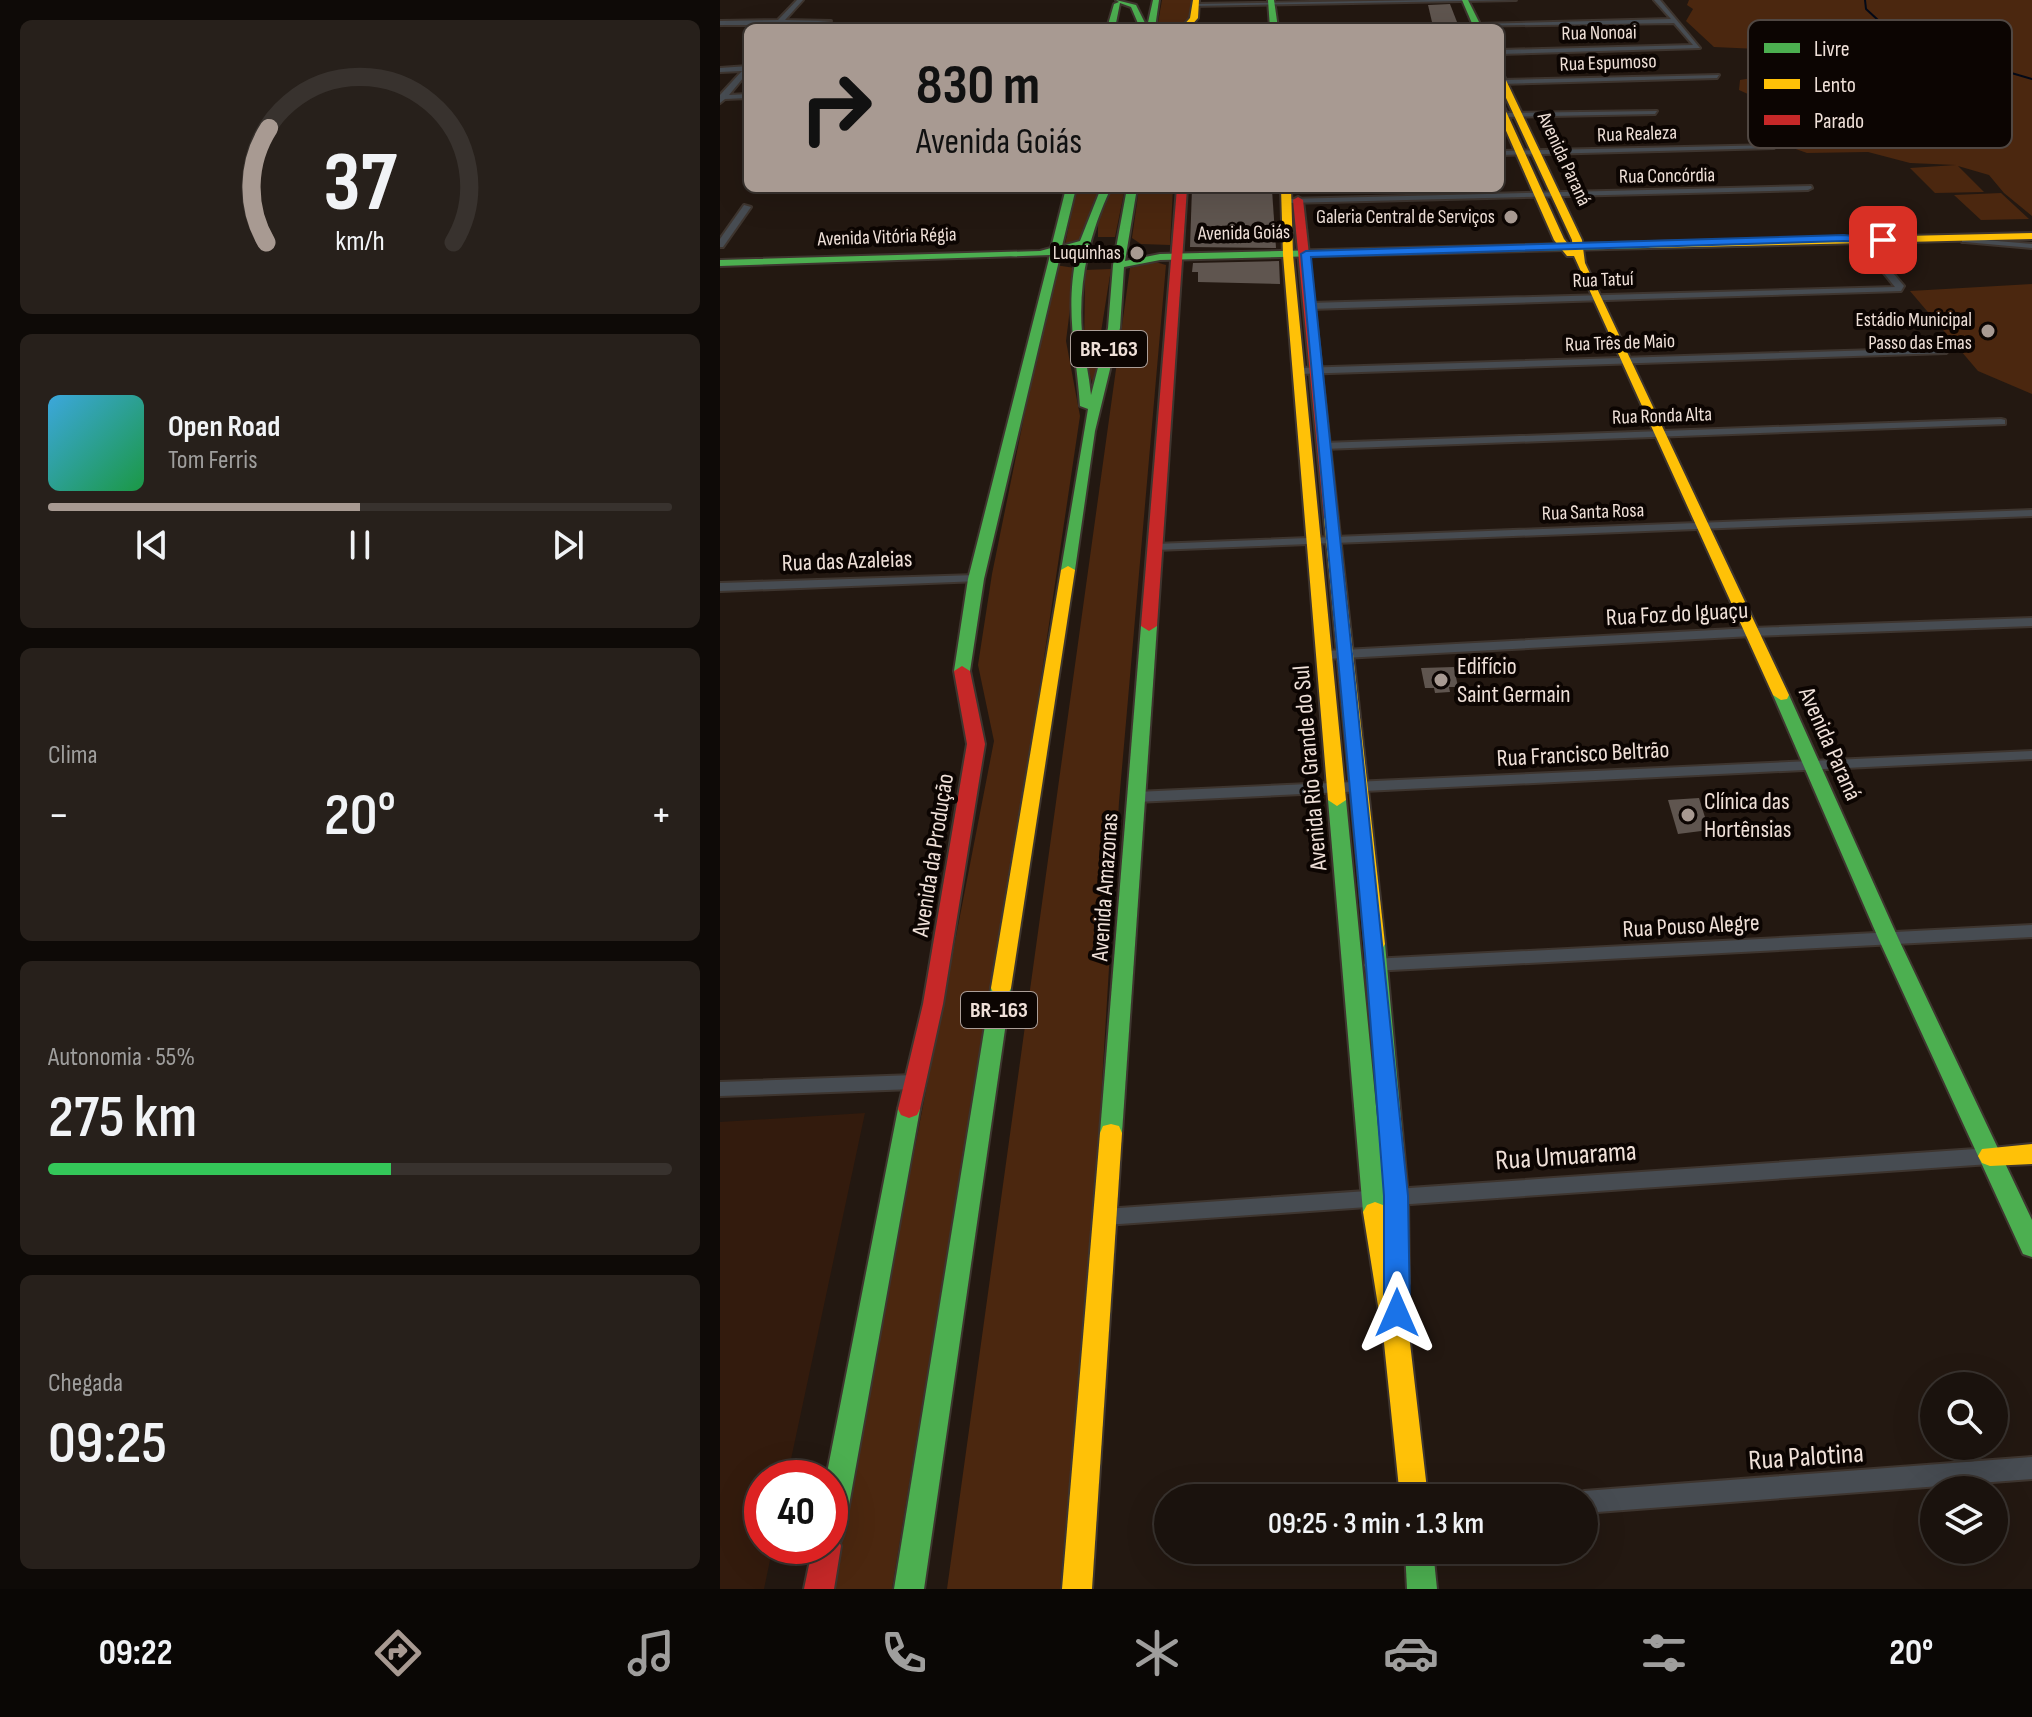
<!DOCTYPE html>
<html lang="pt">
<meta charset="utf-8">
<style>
:root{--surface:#1a120d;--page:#27201b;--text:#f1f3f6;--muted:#9f9e9d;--line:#38322e;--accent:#a89a92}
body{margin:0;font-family:"Sofia Sans Condensed",sans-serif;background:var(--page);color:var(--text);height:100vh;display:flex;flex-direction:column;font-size:30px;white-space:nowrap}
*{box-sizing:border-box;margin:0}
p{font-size:26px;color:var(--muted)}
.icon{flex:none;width:44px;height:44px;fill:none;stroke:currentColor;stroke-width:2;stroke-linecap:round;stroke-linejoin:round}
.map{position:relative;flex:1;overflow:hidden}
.panel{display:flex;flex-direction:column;gap:20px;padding:20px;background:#0e0a07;width:720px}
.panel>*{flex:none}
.hud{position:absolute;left:24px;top:24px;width:760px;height:168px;border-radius:12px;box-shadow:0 8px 32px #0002,0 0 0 2px var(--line);background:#a89a92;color:#111;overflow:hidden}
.controls{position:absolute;left:1200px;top:1372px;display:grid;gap:16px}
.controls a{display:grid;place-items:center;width:88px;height:88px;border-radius:50%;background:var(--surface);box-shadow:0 8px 32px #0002,0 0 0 2px var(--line);font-size:40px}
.speed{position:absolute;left:24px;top:1460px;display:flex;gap:16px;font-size:40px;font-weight:700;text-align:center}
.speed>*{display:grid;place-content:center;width:104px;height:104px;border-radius:50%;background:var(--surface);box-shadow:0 8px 32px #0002,0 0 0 2px var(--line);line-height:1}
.speed .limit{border:12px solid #d22;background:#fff;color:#111}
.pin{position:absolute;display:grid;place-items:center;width:68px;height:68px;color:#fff;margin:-34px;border-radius:16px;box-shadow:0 4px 12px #0006}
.me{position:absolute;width:88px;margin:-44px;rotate:0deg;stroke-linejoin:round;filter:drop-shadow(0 0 6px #0008)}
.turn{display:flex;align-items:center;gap:28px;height:168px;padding:0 40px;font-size:36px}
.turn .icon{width:104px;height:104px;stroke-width:2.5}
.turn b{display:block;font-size:56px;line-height:68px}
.big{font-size:60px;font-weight:600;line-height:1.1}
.panel .widget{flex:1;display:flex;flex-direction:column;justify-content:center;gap:12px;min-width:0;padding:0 28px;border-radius:12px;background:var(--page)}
.panel .dial{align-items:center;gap:0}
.dial svg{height:208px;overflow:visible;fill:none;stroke:var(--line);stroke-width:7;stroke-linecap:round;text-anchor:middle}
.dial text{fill:var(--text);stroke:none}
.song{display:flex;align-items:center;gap:24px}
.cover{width:96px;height:96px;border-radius:12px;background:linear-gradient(135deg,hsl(200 70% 55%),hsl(140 70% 35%))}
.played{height:8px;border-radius:4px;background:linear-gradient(90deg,var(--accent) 50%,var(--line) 50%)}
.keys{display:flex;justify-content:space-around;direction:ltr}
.heat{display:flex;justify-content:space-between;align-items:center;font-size:44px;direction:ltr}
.charge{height:12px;border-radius:6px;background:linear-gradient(90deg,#34c759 55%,var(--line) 0)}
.trip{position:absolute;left:434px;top:1484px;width:444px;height:80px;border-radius:40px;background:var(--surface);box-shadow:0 8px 32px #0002,0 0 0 2px var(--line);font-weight:600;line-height:80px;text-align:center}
.dock{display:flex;height:128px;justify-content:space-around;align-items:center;background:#0a0705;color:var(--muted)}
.dock .icon{width:56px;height:56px}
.dock .selected{color:var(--accent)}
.dock b{font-size:36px;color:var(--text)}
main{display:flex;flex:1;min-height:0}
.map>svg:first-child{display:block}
</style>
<main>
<section class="panel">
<div class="widget dial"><svg viewBox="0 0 100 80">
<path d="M14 69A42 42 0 1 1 86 69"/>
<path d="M14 69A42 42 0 0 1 15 25" stroke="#a89a92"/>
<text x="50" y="56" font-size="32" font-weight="700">37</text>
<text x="50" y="72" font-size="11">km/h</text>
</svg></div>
<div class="widget">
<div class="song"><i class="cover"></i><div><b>Open Road</b><p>Tom Ferris</p></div></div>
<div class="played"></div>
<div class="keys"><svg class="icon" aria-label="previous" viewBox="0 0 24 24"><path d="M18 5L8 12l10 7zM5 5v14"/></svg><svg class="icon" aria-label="pause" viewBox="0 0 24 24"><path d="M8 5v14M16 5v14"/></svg><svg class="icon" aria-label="next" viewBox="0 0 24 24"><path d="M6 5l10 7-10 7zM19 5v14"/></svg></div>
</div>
<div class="widget"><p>Clima</p>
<div class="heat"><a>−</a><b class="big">20°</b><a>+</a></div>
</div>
<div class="widget"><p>Autonomia · 55%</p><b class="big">275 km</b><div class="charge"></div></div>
<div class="widget"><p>Chegada</p><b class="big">09:25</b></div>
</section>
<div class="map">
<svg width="1312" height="1589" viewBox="0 0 1312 1589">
<rect width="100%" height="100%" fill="#231811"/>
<polygon fill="#331b0d" points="145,1113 67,1478 42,1478 42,1546 53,1546 44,1589 0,1589 0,1122"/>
<g fill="#4b270f">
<polygon points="442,0 472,0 468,28 437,28"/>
<polygon points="969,0 1312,0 1312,216 1284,193 1269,175 1238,166 1264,192 1215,193 1190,168 1236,165 1190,163 1148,152 1087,153 1073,148 1074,141 1061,137 1054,123 1032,111 1030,95 1019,90 1020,80 1061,73 1038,49 994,47 966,21 973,9 967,5"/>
<polygon points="357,188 382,188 362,239 345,244"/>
<polygon points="391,188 405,188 395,237 378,237 378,223"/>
<polygon points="419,188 453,188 450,245 421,244 412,238"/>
<polygon points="1281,193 1309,219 1261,220 1234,195"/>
<polygon points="432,261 446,265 399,802 374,1216 340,1589 227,1589 410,268"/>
<polygon points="335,265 355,268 346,341 360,416 318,698 172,1589 109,1589 274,741 258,665 272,574"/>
<polygon points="391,269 381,332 377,387 374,388 364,356 365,270"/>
<polygon points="1312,284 1312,394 1258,371 1190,291"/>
</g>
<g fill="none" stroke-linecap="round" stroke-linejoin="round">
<polyline stroke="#030917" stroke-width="2" points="1145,0 1146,9 1158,20 1227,46 1254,62 1312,79"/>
</g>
<g fill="#5f554f">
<polygon points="730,4 737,22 712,22 708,5"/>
<polygon points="472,188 552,190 556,248 470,247"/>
<polygon points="559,261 560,284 478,282 478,272 472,272 473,263"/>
<polygon points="734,667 738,687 729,687 730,692 715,693 714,688 705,688 701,668"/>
<polygon points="979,798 989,830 958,834 948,800"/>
</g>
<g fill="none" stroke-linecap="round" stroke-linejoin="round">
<g stroke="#3e352f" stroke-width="4">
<g id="street">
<polygon points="77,0 83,0 65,20 111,21 59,25 0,25 0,21 58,20"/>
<polygon points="707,0 796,0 472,6 475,4"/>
<polygon points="934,0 940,0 980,48 780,54 780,50 973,45 954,23 602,28 951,19"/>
<polygon points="28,66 28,72 9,95 28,94 28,98 5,99 0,103 0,95 22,71 0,72 0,68"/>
<polygon points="999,75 997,78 780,84 780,80"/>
<polygon points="937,111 935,114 780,117 780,113"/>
<polygon points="1056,145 1054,148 780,155 780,151"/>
<polygon points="1091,186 1092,188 1088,190 567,203 563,201 567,199"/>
<polygon points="24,205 31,207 3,247 0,247 0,239"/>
<polygon points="1163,238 1167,240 1155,252 1184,286 1181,291 589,309 585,306 589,303 1175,287 1147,252 1151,244"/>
<polygon points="1242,238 1312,244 1312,248 1245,242 1242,242"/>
<polygon points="1223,348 1228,351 1226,353 579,374 574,371 579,368"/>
<polygon points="1281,419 1285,420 1285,424 603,449 598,446 603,443"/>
<polygon points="1312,510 1312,516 435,550 429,547 435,544"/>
<polygon points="256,575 260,577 260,581 0,591 0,583"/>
<polygon points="1312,618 1312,626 1032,636 605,659 599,655 605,651 1032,628"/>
<polygon points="1312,751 1312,759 416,802 409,797 416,792"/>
<polygon points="1312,925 1312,937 652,971 646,969 644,965 646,961 652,959"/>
<polygon points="194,1075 200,1077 203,1082 200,1087 194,1089 0,1096 0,1082"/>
<polygon points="1270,1148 1276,1151 1279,1156 1276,1161 1270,1164 385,1225 378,1223 376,1217 378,1211 385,1209"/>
<polygon points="1312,1457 1312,1479 864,1513 864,1498 855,1498 856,1494 864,1491"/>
</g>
</g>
<g stroke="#3e352f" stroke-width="4">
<g id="fast">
<polygon points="396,0 416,5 427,27 433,0 439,0 435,28 420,28 411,7 400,3 395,28 387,28 394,4 399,2"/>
<polygon points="548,0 554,0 558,28 550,28"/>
<polygon points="742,0 748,0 762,28 754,28"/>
<path d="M346 188H356L342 246 360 241 381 188H391C369 234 358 282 362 333 364 354 369 375 371 395L388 328 393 265 407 188H417L405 261 440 254 930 242 935 245 930 248 440 260 404 267 400 328 375 431 355 570 348 574 341 570 368 409 360 406C356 348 344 308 358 248L341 252 264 579 250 671 242 676 234 671 248 579 330 255 0 266V260L320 251 331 248Z"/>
<polygon points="429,621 437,626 402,1133 399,1140 391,1142 383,1140 380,1133 421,626"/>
<polygon points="1061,690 1069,695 1179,940 1312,1220 1312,1257 1303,1254 1159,940 1053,695"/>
<polygon points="617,794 626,800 660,1147 645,944 648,939 662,939 665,944 688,1196 689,1283 686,1291 677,1294 668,1291 665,1283 664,1217 655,1222 647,1219 643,1212 608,800"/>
<polygon points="281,980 288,982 291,988 204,1589 174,1589 271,988 274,982"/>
<polygon points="189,1100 197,1103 200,1109 124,1533 120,1543 110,1547 107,1546 110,1546 110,1478 106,1478 178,1109 181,1103"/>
<polygon points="685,1550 713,1550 717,1589 687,1589"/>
</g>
</g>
<g stroke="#3e352f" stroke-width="4">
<g id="slow">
<polygon points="473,0 479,0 478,18 469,28 461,28 470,18"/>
<polygon points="780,74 784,76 862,240 865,263 1069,695 1067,699 1061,700 1053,695 854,256 847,256 834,240 780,117 780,104 784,107 844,239 853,250 852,240 780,85"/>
<polygon points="561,188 571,188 573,255 626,800 617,806 608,800 563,255"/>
<polygon points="1312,233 1312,239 930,248 925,245 930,242"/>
<polygon points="611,514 618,518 665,944 662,949 648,949 645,944 604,518"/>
<polygon points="348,566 355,570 291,988 288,994 281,996 274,994 271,988 341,570"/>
<polygon points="391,1124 399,1126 402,1133 372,1589 342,1589 380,1133 383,1126"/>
<polygon points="1312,1144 1312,1164 1270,1166 1262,1163 1258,1156 1262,1149"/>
<polygon points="655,1202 663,1205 667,1212 690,1343 708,1498 680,1498 664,1343 643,1212 647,1205"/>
</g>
</g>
<g stroke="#3e352f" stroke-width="4">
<g id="jam">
<polygon points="457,188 467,188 437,626 429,631 421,626"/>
<polygon points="578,197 583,200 618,518 611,522 604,518 573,200"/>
<polygon points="242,666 250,671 265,744 223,1004 200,1109 197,1115 189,1118 181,1115 178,1109 203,1004 247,744 234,671"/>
<polygon points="110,1533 117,1536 121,1546 114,1589 84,1589 93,1546 110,1546"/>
</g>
</g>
<use href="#street" fill="#474c52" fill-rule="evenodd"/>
<use href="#fast" fill="#4caf50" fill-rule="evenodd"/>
<use href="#slow" fill="#ffc107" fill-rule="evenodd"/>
<use href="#jam" fill="#c62828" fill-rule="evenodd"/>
</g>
<polygon fill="#1a73e8" stroke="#114b97" stroke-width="2" points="1124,235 1168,240 1163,243 1124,241 591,257 688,1196 690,1313 686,1322 677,1325 668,1322 664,1313 664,1196 646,965 581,254 586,251"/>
<g fill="#a89a92" stroke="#0c0502" stroke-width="3">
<circle cx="791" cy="217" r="8"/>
<circle cx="417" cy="253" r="8"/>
<circle cx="1268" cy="331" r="8"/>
<circle cx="721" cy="680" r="8"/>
<circle cx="968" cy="815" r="8"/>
</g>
<g text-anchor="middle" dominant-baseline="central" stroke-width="8" stroke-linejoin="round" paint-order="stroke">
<g font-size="20" fill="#efe0d8" stroke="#0c0502">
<text transform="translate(879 33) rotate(-1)">Rua Nonoai</text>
<text transform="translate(888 63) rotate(-2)">Rua Espumoso</text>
<text transform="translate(917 134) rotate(-2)">Rua Realeza</text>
<text transform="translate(844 159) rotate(65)">Avenida Paraná</text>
<text transform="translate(947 176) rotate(-1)">Rua Concórdia</text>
<text transform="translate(524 233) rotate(-1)">Avenida Goiás</text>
<text transform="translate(167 237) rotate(-2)">Avenida Vitória Régia</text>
<text transform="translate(883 280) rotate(-2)">Rua Tatuí</text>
<text transform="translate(900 343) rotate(-2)">Rua Três de Maio</text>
<text transform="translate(942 416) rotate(-2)">Rua Ronda Alta</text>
<text transform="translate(873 512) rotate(-2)">Rua Santa Rosa</text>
</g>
<g font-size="20" fill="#efe0d8" stroke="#0c0502" text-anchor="end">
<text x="775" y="217">Galeria Central de Serviços</text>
<text x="401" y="253">Luquinhas</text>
<text x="1252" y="320">Estádio Municipal<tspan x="1252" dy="23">Passo das Emas</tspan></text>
</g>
<g fill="#0c0502" stroke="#ab9e98" stroke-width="2">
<rect x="351" y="331" width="76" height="36" rx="6"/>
<rect x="241" y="992" width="76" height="36" rx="6"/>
</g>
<g font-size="22" font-weight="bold" fill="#efe0d8">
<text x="389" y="349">BR-163</text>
<text x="279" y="1010">BR-163</text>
</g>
<g font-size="24" fill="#efe0d8" stroke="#0c0502">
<text transform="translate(127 561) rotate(-2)">Rua das Azaleias</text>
<text transform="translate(957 614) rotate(-3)">Rua Foz do Iguaçu</text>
<text transform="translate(1110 744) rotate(66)">Avenida Paraná</text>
<text transform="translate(863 754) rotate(-3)">Rua Francisco Beltrão</text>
<text transform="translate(590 768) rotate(-95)">Avenida Rio Grande do Sul</text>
<text transform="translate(213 855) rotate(-81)">Avenida da Produção</text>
<text transform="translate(385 887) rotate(-86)">Avenida Amazonas</text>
<text transform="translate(971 926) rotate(-3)">Rua Pouso Alegre</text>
</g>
<g font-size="24" fill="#efe0d8" stroke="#0c0502" text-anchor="start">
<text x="737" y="666">Edifício<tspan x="737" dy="28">Saint Germain</tspan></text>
<text x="984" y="801">Clínica das<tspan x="984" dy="28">Hortênsias</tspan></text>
</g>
<g font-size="28" fill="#efe0d8" stroke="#0c0502">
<text transform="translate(846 1156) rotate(-4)">Rua Umuarama</text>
<text transform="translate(1086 1457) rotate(-4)">Rua Palotina</text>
</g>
</g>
<rect x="1028" y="20" width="264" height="128" rx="12" fill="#0c0502" stroke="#504742" stroke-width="2"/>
<rect x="1044" y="43" width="36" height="10" fill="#4caf50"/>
<rect x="1044" y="79" width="36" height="10" fill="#ffc107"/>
<rect x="1044" y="115" width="36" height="10" fill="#c62828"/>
<g font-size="22" fill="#efe0d8">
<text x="1094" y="56">Livre</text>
<text x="1094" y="92">Lento</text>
<text x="1094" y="128">Parado</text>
</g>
</svg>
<div class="controls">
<a><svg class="icon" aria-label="search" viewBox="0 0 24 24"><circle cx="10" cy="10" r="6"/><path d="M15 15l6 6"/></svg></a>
<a><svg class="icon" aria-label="layers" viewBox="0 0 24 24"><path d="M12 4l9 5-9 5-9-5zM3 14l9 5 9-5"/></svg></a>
</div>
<div class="speed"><div class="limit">40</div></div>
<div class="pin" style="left:1163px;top:240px;background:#d93025"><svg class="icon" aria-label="arrive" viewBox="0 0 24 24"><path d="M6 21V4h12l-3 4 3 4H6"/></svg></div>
<svg class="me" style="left:677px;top:1313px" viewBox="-20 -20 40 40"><path d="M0-17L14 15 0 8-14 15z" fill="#1a73e8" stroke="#fff" stroke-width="4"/></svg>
<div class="trip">09:25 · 3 min · 1.3 km</div>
<div class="hud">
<div class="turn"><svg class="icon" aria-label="right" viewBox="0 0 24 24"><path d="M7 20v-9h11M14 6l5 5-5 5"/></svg><div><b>830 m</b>Avenida Goiás</div></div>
</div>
</div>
</main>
<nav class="dock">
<b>09:22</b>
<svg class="icon selected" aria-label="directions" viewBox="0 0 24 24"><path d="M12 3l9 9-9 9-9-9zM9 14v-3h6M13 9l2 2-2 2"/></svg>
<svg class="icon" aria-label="music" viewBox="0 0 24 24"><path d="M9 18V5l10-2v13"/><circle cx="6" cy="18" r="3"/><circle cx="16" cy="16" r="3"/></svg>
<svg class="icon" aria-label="phone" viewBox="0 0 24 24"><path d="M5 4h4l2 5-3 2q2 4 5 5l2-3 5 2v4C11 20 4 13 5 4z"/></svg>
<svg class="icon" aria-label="climate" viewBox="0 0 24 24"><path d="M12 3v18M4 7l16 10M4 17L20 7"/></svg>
<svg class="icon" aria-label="car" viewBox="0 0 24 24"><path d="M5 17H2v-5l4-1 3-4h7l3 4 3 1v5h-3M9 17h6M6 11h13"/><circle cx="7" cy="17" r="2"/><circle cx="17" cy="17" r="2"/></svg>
<svg class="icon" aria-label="filters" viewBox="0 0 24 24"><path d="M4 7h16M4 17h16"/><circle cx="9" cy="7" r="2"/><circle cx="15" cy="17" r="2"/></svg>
<b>20°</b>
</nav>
